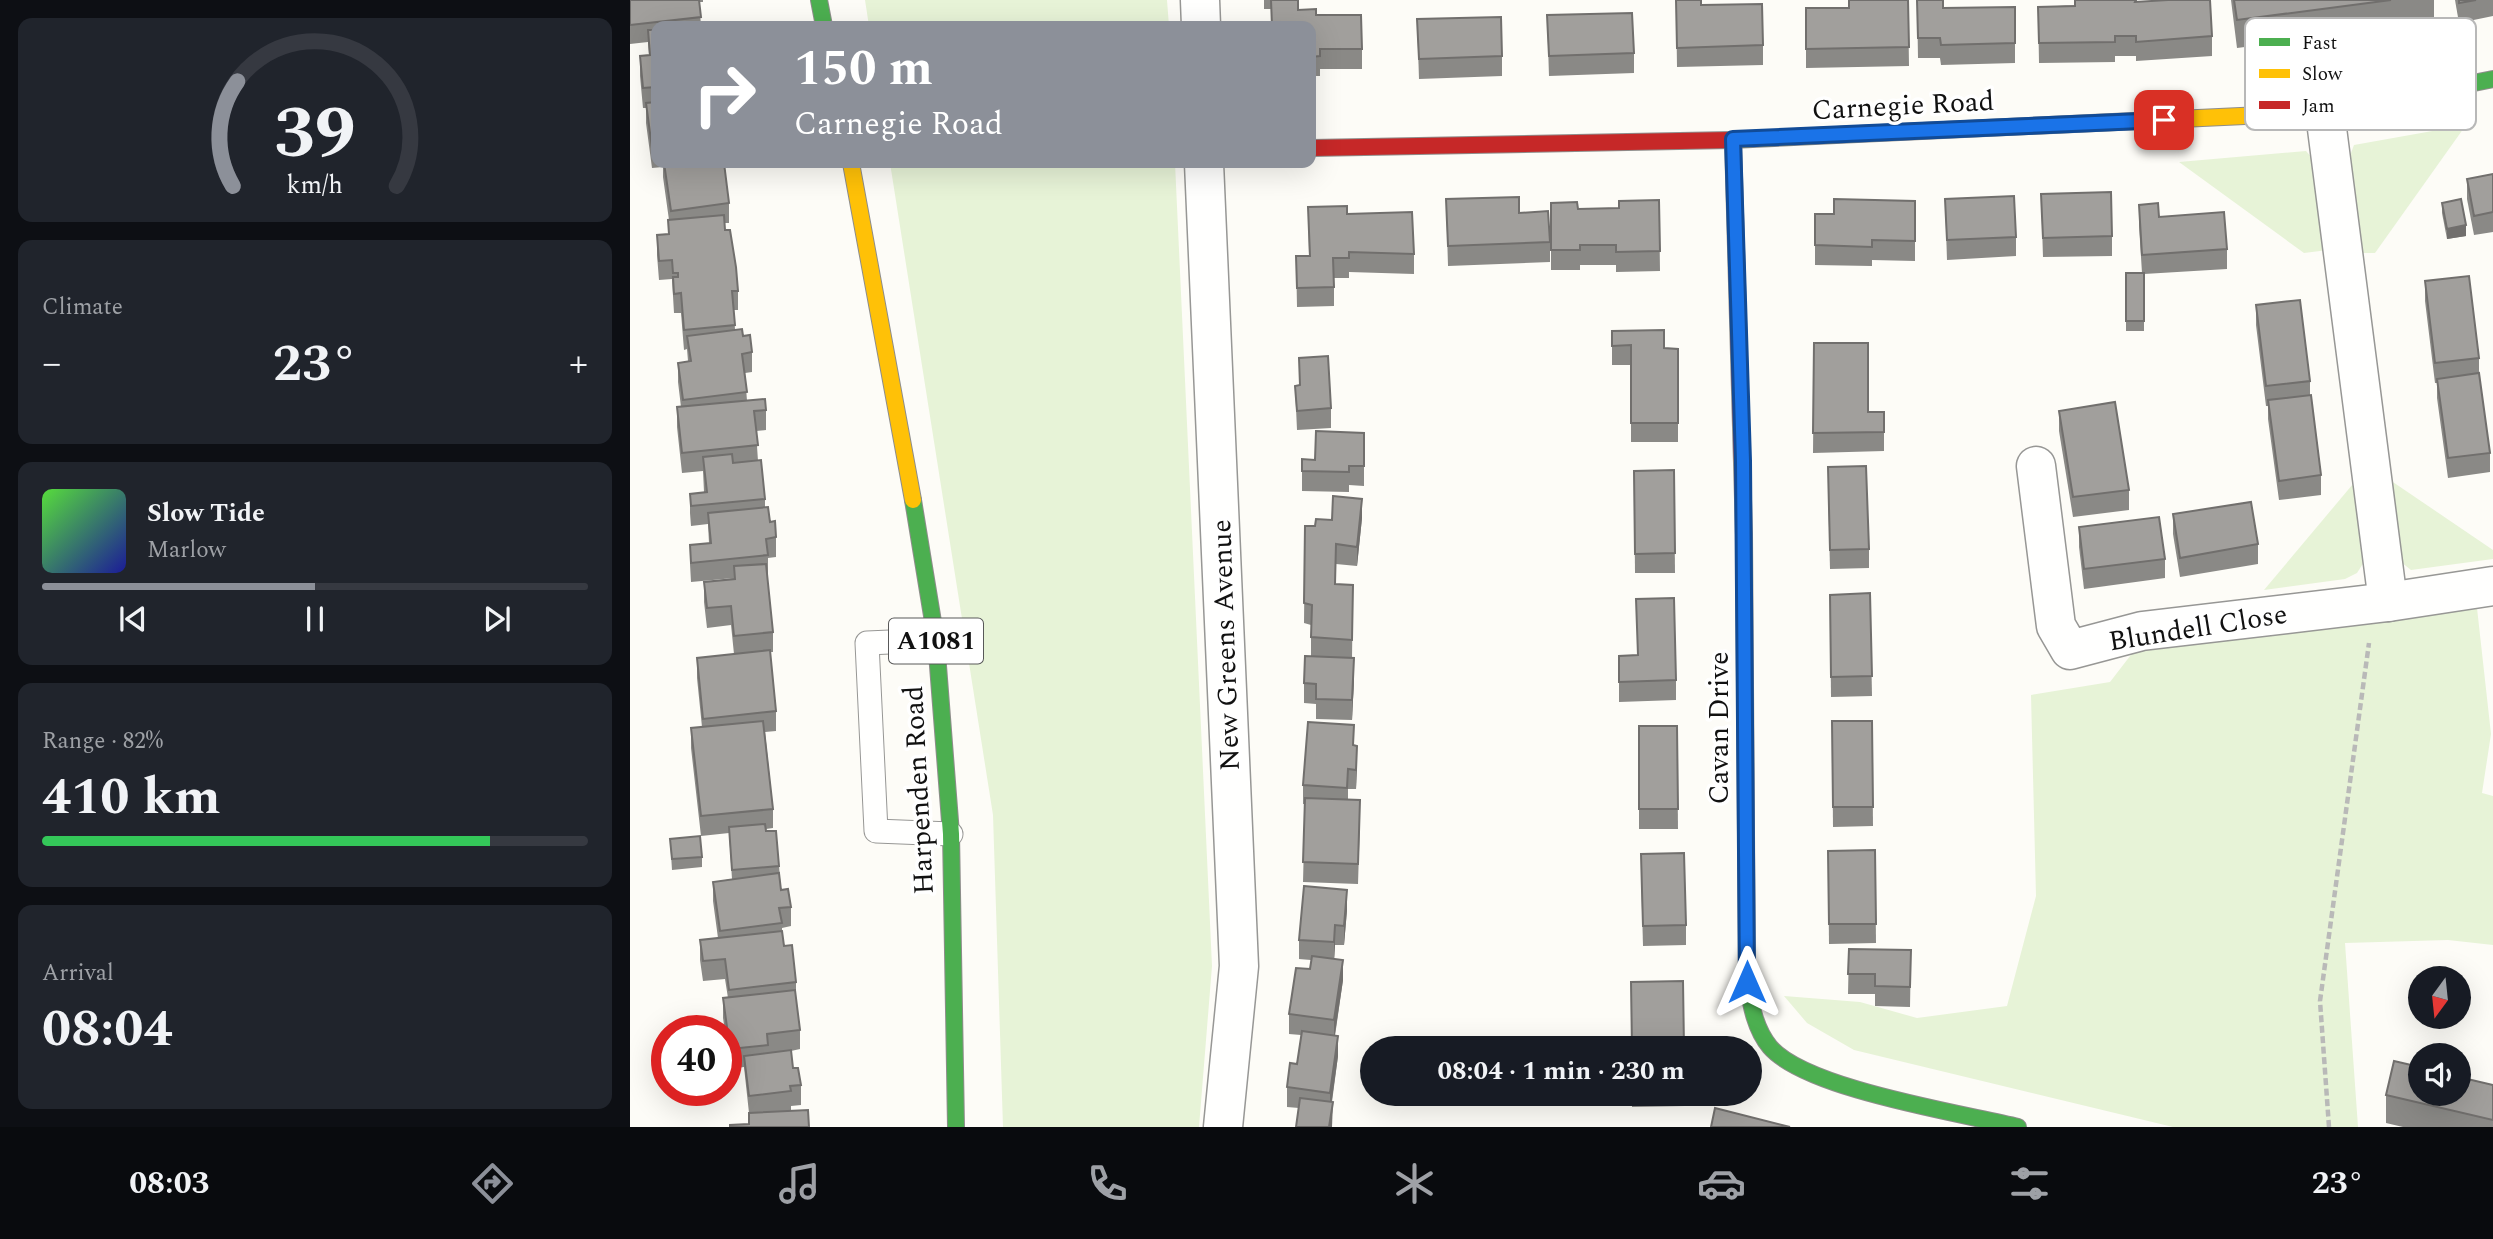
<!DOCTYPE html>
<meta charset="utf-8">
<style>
:root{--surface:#171b24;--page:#20242c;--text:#f1f3f6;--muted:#9ea1a6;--line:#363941;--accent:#8c9099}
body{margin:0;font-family:Spectral,serif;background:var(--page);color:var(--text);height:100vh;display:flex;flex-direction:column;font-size:26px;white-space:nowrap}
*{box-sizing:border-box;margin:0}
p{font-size:23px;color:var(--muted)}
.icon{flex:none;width:38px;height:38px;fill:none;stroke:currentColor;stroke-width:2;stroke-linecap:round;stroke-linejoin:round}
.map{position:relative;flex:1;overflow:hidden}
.details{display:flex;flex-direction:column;gap:18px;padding:18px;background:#0d0f14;width:630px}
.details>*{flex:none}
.top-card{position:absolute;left:21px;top:21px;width:665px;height:147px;border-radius:14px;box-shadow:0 7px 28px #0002;background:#8c9099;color:#fff;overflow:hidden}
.needle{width:46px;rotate:195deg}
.controls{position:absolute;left:1778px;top:966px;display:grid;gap:14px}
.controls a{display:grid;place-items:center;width:63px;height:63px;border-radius:50%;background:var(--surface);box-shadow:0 7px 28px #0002;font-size:35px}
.speed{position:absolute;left:21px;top:1015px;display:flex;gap:14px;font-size:35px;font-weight:700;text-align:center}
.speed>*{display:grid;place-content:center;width:91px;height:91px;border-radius:50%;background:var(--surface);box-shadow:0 7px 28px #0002;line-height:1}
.speed .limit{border:10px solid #d22;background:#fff;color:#111}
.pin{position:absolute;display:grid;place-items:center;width:60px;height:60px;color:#fff;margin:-30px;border-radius:14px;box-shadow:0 4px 10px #0006}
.me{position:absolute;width:77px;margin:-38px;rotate:0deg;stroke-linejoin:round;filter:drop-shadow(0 0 5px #0008)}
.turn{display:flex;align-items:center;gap:24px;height:147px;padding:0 28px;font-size:32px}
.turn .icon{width:91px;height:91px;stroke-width:2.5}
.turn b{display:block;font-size:49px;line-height:60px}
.big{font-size:52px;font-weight:700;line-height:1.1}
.details .card{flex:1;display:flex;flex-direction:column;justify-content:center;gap:10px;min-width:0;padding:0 24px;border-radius:14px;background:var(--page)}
.details .dial{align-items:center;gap:0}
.dial svg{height:182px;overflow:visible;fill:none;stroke:var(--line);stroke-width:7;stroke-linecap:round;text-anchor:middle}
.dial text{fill:var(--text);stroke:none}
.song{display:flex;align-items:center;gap:21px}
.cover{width:84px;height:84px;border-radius:10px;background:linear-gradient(135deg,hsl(110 70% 55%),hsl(240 70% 35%))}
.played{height:7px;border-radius:4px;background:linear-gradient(90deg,var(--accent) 50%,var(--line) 50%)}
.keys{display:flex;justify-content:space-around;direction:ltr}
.heat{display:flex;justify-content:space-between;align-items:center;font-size:38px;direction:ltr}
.charge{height:10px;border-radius:5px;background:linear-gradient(90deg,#34c759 82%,var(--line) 0)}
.trip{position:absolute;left:730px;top:1036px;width:402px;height:70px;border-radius:35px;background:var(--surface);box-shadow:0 7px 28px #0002;font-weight:700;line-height:70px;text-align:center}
.tab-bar{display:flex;height:112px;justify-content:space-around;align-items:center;background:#090b0e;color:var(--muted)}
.tab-bar .icon{width:49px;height:49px}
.tab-bar .on{color:var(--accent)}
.tab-bar b{font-size:32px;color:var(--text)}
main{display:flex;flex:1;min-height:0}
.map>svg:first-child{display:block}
</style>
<main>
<section class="details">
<div class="card dial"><svg viewBox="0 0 100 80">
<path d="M14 69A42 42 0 1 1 86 69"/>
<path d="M14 69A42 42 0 0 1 16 23" stroke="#8c9099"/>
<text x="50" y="56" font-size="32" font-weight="700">39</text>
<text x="50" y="72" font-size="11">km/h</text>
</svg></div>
<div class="card"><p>Climate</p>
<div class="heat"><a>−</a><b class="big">23°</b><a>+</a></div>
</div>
<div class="card">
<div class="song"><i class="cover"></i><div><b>Slow Tide</b><p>Marlow</p></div></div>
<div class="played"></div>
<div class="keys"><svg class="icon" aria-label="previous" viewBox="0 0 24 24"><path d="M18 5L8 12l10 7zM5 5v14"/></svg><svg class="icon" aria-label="pause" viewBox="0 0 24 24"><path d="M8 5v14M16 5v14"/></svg><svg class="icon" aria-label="next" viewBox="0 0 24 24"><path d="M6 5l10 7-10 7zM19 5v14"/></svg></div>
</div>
<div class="card"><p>Range · 82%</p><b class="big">410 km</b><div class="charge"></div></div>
<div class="card"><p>Arrival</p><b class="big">08:04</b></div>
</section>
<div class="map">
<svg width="1863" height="1127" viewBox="0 0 1863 1127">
<rect width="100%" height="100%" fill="#fdfcf7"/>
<g fill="#e7f3d7">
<polygon points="235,0 537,0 539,26 239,26"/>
<polygon points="1836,125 1745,253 1726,253 1718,161 1724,145"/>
<polygon points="1676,151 1683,159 1698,250 1674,253 1549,162"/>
<polygon points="260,163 545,163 582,966 569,1127 373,1127 363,815"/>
<polygon points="1754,476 1863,550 1863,559 1781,570 1771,562"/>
<polygon points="1728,478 1734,562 1727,573 1715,579 1634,590"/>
<polygon points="1847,608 1861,734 1852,793 1863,796 1863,945 1818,940 1715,943 1728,1127 1543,1127 1224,1050 1177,1023 1154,996 1230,1002 1287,1018 1377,1006 1406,896 1401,695 1480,682 1507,647"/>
</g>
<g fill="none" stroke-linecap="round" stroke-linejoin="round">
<g stroke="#979795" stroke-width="25">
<polyline id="lane" points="306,640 237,643 246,831 321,834"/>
</g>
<g stroke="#979795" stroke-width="41">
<g id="street">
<polyline points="570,0 571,26"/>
<polyline points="1695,113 1758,602"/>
<polyline points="574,163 609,966 593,1127"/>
<polyline points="1406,466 1426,626 1440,650 1512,631 1758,602 1863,586"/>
</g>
</g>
<g stroke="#8e8d8b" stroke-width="18">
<g id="fast">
<polyline points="189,0 194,26"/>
<polyline points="1698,112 1863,79"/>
<polyline points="283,500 306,640 321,834 326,1127"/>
<path d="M1114 535 1117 982C1121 1005 1125 1029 1140 1047 1176 1089 1330 1113 1388 1127"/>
</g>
</g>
<g stroke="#8e8d8b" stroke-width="18">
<g id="slow">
<polyline points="1101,140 1698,112"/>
<polyline points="221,163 283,500"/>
</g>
</g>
<g stroke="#8e8d8b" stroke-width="18">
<g id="jam">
<polyline points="1103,140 1114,535"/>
<polyline points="681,148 1101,140"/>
</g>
</g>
<polyline stroke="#b9b9b8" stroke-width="4.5" stroke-dasharray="7 3.5" stroke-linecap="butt" points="1699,1127 1690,1001 1739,643"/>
<use href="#lane" stroke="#fffffe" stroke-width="23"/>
<use href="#street" stroke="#fffffe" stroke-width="38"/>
<use href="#fast" stroke="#4caf50" stroke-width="16"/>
<use href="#slow" stroke="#ffc107" stroke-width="16"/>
<use href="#jam" stroke="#c62828" stroke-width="16"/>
</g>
<g fill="#8a8986">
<polygon points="0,0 73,0 73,2 69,2 71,25 82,26 26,26 26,163 94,163 99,203 99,223 94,223 108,291 108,310 104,310 105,330 113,336 122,352 122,372 115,373 117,401 136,410 136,430 126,431 128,461 135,499 135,507 146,537 146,557 138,558 138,575 137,575 143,632 143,652 140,652 146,711 146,731 135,732 143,809 143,828 136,829 149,866 151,890 161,907 161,926 152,928 152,931 154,946 166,982 166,1000 170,1030 170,1049 161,1051 163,1068 171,1085 171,1105 161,1106 161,1111 119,1124 119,1113 114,1067 100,1069 96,1041 96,1031 95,1031 93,1018 93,998 98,998 95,979 73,981 70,960 70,940 88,938 83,901 83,882 102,879 99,833 71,836 61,748 61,728 72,727 67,678 67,658 104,654 101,625 77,628 74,602 74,582 104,578 61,582 60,564 60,545 79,543 78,524 61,526 60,513 60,494 74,492 73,471 52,473 47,427 47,407 51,407 48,382 48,363 58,361 57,349 54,350 51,313 44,313 42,279 29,280 27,255 27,235 38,234 38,220 39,220 33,177 33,167 22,168 16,123 16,108 13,108 10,76 10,56 19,55 18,42 0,44"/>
<polygon points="634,0 668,0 668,10 686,15 732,49 732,69 690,69 690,76 681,76 681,26 641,9 634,9"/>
<polygon points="1046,0 1071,0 1071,5 1133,45 1133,65 1047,67"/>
<polygon points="1278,0 1279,66 1176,68 1176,8 1219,8"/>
<polygon points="1287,0 1313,8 1385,7 1385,63 1311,65 1310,58 1288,58"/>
<polygon points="1601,0 1804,0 1804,23 1607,48"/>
<polygon points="1825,0 1863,0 1863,16 1829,23"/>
<polygon points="1506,2 1582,36 1582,56 1506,61 1506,56 1485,56 1485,62 1409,63 1408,7"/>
<polygon points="917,15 1004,53 1004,73 919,76"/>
<polygon points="787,19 872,56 872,76 789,79"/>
<polygon points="1863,174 1863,232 1844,235 1837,199 1837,179"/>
<polygon points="1411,194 1482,236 1482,256 1413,257"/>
<polygon points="816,199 889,213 920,242 920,262 818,266"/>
<polygon points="1315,199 1386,237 1386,256 1317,260"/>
<polygon points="1029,200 1030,271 986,272 986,265 950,265 950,270 921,270 921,203 948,209 989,208"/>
<polygon points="1285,201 1285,261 1242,260 1242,266 1185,265 1185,214 1204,214"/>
<polygon points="1812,203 1836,236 1817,239 1812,213"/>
<polygon points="1509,205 1529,217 1597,249 1597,269 1514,274 1514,331 1496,331 1496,273 1512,273 1509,225"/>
<polygon points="678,207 717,214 784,254 784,274 719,272 719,278 704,278 704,306 667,307 666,256 679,256"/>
<polygon points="1795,281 1849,358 1849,373 1860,453 1860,472 1818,478 1807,398 1807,383 1805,383 1795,301"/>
<polygon points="1626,305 1680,381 1680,395 1691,475 1691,495 1649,500 1638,419 1638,406 1636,406 1626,325"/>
<polygon points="982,331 1034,348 1048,349 1048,442 1001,442 1001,365 982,365"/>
<polygon points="1184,343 1238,412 1254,412 1254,451 1183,453"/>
<polygon points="669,358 701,408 701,428 667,430 665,386 669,385"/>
<polygon points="1429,411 1499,490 1499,510 1443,517 1429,431"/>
<polygon points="734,433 734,486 719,485 719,492 672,491 672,459 685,460"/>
<polygon points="1044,470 1045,573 1005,573 1004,471"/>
<polygon points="1198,487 1239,549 1239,568 1200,569"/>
<polygon points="1543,514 1628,544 1628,564 1550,577 1543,534"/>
<polygon points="732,518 727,566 706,564 706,584 723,585 722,658 724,678 722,720 686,719 686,704 674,703 674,683 681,656 681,625 674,623 675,526 685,526 702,520"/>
<polygon points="1449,527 1535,559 1535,578 1454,589 1449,547"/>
<polygon points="1240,593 1242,696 1201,697 1200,595"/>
<polygon points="1006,599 1046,680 1046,700 989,702 989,656 1008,655"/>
<polygon points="1202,721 1242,721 1243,826 1203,827"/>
<polygon points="1009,726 1047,726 1048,829 1009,829"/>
<polygon points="724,745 727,765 726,789 718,789 718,799 730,820 728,884 673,882 675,804 673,804 673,785"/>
<polygon points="40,839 72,857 72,867 42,870"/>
<polygon points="1245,850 1246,943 1199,944 1198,851"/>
<polygon points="1011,873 1056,925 1056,945 1013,946"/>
<polygon points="717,910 714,945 705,945 704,959 713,980 705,1036 708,1056 702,1102 702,1127 666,1127 669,1108 657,1107 657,1087 667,1064 671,1035 659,1034 659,1014 680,969 681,960 669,959 669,940"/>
<polygon points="1219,949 1281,950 1280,1007 1245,1006 1245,994 1218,994"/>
<polygon points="1863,1085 1863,1127 1773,1127 1756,1123 1756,1095"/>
<polygon points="1002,1094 1055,1094 1055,1106 1002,1107"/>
</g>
<g fill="#716f6d">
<polygon points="1836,225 1836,236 1817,239 1817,229"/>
<polygon points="732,499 732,518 727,566 727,547"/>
<polygon points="724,658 724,678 722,720 722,700"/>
<polygon points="727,746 727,765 726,789 726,770"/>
<polygon points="717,890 717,910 714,945 714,926"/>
<polygon points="705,925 705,945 704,962 704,942"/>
<polygon points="713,960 713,980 704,1040 704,1020"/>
<polygon points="708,1036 708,1056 700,1113 700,1093"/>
<polygon points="703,1102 702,1127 699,1127"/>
</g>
<g fill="#a19f9c" stroke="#716f6d" stroke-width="2">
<polygon points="0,0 69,0 71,17 0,25"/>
<polygon points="641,0 668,0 668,10 686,9 686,15 731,15 732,49 690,49 690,56 681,57 681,26 642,26"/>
<polygon points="1046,0 1071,0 1071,5 1132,4 1133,45 1047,48"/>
<polygon points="1219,0 1278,0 1279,47 1176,49 1176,8 1219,8"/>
<polygon points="1287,0 1313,0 1313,8 1385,7 1385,43 1311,45 1310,38 1288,38"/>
<polygon points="1445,0 1506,0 1505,2 1538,0 1580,0 1582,36 1506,42 1506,36 1485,36 1485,42 1409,43 1408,7 1445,6"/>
<polygon points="1604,0 1761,0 1607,20"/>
<polygon points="1829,0 1846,0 1829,3"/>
<polygon points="1002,13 1004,53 919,56 917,15"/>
<polygon points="871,17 872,56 789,59 787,19"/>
<polygon points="82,24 82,26 60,26"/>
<polygon points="18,30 26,30 26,87 13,88 10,56 20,55"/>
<polygon points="26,102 26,148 22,148 16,103"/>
<polygon points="34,163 94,163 99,203 41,211"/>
<polygon points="1863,174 1863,212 1844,216 1837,179"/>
<polygon points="1481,192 1482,236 1413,238 1411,194"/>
<polygon points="1384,196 1386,237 1317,240 1315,199"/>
<polygon points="889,197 889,213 918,211 920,242 818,246 816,199"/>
<polygon points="1204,199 1285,201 1285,241 1242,240 1242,247 1185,245 1185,214 1204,214"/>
<polygon points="1831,199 1836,225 1817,229 1812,203"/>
<polygon points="1029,200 1030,251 986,252 986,245 950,245 950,250 921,250 921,203 947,202 948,209 989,208 989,201"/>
<polygon points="1528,203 1529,217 1594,212 1597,249 1512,255 1509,205"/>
<polygon points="717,206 717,214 782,212 784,254 719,252 719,258 703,258 704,287 667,288 666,256 680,256 678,207"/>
<polygon points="94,215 95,230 100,230 106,267 108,291 102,291 105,325 54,330 51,293 44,294 43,277 48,277 48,273 43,273 42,260 29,261 27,235 39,234 38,220"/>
<rect x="1496" y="273" width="18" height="48"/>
<polygon points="1839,276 1849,358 1805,363 1795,281"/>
<polygon points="1670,300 1680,381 1636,386 1626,305"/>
<polygon points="112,329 113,336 120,335 122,352 112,354 117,392 53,400 48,363 61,361 57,336"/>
<polygon points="1034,330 1034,348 1048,349 1048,423 1001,423 1001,345 982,346 982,331"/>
<polygon points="1184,343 1238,343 1238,412 1254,412 1254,432 1183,433"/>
<polygon points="698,356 701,408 667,411 665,386 670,385 669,358"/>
<polygon points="1849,373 1860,453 1818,458 1807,379"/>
<polygon points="1681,395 1691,475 1649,481 1638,400"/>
<polygon points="135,399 136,410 124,411 128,445 52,453 47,407"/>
<polygon points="1485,402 1499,490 1443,497 1429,411"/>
<polygon points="686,431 734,433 734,466 719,466 719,472 672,471 672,459 685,460"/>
<polygon points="102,454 103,463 131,460 135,499 61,506 60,494 77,492 73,457"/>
<polygon points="1236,466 1239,549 1200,550 1198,467"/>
<polygon points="1044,470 1045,553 1005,554 1004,471"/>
<polygon points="703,496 732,499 727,547 706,544 705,584 723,585 722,640 681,637 682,605 674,603 675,526 685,526 686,519 702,520"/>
<polygon points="1621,502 1628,544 1550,558 1543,514"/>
<polygon points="138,507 140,522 145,521 146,537 136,539 138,555 61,563 60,545 81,543 78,513"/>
<polygon points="1529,517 1535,559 1454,569 1449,527"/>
<polygon points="136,564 143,632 104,636 101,606 77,608 74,582 105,579 104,566"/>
<polygon points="1240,593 1242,676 1201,677 1200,595"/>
<polygon points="1044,598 1046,680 989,682 989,656 1008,655 1006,599"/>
<polygon points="140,650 146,711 73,719 67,658"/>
<polygon points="675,656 724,658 722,700 686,699 686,684 674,683"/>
<polygon points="133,721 143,809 71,816 61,728"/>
<polygon points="1202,721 1242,721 1243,807 1203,807"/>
<polygon points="678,722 724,725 723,745 727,746 726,770 718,769 717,788 673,785"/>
<polygon points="1009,726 1047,726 1048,809 1009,809"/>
<polygon points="675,798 730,800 728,864 673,862"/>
<polygon points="135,824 136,831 146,831 149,866 102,870 99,827"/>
<polygon points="70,836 72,857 42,859 40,839"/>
<polygon points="1245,850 1246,924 1199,924 1198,851"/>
<polygon points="1054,853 1056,925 1013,926 1011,854"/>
<polygon points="149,873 151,890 158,889 161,907 149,908 152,923 90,931 83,882"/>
<polygon points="674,886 717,890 714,926 705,925 704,942 669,940"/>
<polygon points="152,931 154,946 162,945 166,982 99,990 95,959 73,961 70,940"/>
<polygon points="1219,949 1281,950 1280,987 1245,986 1245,974 1218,974"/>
<polygon points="682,956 713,960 704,1020 659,1014 666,968 680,969"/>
<polygon points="1053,981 1054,1048 1002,1048 1001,982"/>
<polygon points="165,990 170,1030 137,1034 138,1045 100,1049 93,998"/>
<polygon points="672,1031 708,1036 700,1093 657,1087 660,1063 667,1064"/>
<polygon points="161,1050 163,1068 168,1068 171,1085 160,1086 161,1091 119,1096 114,1056"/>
<polygon points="1764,1061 1790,1067 1790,1094 1829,1094 1829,1077 1863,1085 1863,1120 1756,1095"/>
<polygon points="670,1098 703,1102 699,1127 666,1127"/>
<polygon points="1085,1108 1160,1127 1081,1127"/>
<polygon points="178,1110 179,1127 100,1127 100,1125 119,1124 119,1113"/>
</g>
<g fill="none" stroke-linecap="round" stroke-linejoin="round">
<g stroke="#114b97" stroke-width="18">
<polyline id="route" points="1117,982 1113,461 1103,139 1534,120"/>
</g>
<use href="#route" stroke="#1a73e8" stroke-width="12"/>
</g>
<g text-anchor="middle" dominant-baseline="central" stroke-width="7" stroke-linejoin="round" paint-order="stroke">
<rect fill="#fff" stroke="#585858" stroke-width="2" x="259" y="618.5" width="94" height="45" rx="5"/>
<g font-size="26" font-weight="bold" fill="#111">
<text x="306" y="641">A1081</text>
</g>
<g font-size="28" fill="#111" stroke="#fff">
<text transform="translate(1273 106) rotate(-3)">Carnegie Road</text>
<text transform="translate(1568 628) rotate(-9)">Blundell Close</text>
<text transform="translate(596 645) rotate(-92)">New Greens Avenue</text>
<text transform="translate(1089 728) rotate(-90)">Cavan Drive</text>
<text transform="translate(289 790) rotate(-93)">Harpenden Road</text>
</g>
</g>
<rect x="1615" y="18" width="231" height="112" rx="10" fill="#fff" stroke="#b8b8b8" stroke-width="2"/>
<rect x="1629" y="38" width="31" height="8" fill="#4caf50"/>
<rect x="1629" y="69" width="31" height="9" fill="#ffc107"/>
<rect x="1629" y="101" width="31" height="8" fill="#c62828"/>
<g font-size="19" fill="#111">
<text x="1672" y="49">Fast</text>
<text x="1672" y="80">Slow</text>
<text x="1672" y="112">Jam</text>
</g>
</svg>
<div class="controls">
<a><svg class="needle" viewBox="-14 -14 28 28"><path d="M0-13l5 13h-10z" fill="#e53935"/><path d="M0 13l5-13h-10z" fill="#9ea1a6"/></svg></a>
<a><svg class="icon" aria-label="sound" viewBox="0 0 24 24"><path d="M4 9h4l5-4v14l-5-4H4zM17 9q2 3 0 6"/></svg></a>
</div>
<div class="speed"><div class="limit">40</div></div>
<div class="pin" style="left:1534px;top:120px;background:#d93025"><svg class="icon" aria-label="arrive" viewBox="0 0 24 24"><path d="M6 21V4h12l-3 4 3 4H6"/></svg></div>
<svg class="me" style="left:1117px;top:982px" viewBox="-20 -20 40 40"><path d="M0-17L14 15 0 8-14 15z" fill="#1a73e8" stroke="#fff" stroke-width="4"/></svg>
<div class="trip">08:04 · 1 min · 230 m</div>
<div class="top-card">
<div class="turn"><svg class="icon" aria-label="right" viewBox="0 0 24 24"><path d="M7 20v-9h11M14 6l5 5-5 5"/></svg><div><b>150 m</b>Carnegie Road</div></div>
</div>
</div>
</main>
<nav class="tab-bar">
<b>08:03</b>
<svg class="icon on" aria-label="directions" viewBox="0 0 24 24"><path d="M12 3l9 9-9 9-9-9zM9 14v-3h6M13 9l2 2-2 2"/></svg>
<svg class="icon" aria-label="music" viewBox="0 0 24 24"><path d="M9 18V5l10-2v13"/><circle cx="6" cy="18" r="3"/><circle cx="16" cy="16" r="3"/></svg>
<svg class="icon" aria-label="phone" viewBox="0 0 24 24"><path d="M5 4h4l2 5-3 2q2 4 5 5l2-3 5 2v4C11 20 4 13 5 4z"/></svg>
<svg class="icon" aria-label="climate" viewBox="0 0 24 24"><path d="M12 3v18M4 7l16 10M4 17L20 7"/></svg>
<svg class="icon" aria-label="car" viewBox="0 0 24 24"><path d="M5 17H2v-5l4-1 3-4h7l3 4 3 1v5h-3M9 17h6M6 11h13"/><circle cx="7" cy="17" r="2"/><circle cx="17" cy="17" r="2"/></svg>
<svg class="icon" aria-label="filters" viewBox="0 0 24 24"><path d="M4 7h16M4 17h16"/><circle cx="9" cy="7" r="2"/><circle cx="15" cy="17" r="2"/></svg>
<b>23°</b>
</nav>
